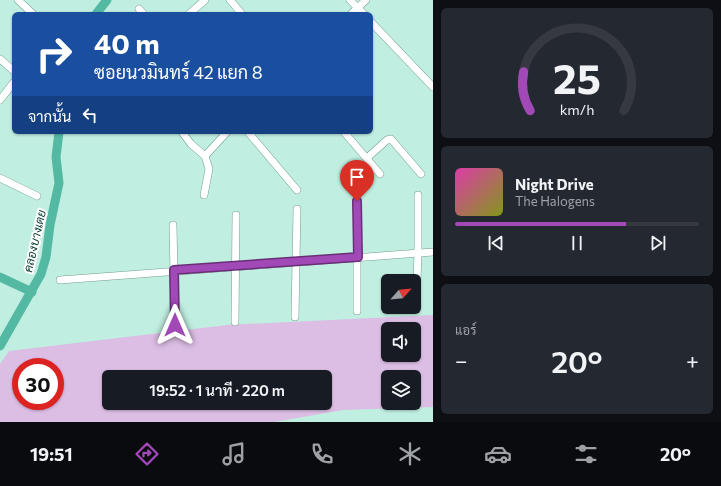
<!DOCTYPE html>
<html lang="th">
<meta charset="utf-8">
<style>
:root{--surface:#171b24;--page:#242831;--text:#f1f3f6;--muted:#9ea1a6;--line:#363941;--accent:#a149b6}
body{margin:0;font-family:Commissioner,Sarabun,sans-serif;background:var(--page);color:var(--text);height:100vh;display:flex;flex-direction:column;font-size:15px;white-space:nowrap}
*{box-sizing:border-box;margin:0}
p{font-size:13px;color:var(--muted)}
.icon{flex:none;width:22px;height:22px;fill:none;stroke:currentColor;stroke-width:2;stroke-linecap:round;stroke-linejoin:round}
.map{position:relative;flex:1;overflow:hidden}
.side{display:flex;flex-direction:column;gap:8px;padding:8px;background:#0d0f14;width:288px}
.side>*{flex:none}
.top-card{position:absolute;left:12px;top:12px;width:361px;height:122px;border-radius:6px;box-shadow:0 1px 3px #0004;background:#1a4fa0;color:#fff;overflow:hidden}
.needle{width:26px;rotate:63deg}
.controls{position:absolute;left:381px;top:274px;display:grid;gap:8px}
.controls a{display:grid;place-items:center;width:40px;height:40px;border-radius:6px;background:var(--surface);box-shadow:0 1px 3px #0004;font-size:20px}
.speed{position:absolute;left:12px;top:358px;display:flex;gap:8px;font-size:20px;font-weight:700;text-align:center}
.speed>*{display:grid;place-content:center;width:52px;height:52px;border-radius:50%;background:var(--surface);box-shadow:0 1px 3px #0004;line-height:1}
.speed .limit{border:6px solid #d22;background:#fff;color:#111}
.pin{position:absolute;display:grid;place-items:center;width:34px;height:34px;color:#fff;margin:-41px -17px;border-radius:50% 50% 50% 0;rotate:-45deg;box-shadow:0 0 4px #0007}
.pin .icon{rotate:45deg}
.me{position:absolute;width:44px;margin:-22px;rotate:0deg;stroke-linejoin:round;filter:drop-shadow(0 0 3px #0008)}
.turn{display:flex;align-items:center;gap:14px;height:84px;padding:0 16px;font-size:18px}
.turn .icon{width:52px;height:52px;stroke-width:2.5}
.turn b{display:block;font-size:28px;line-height:34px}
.then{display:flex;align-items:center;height:38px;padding:0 16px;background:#0003;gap:8px;font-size:15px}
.big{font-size:30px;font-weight:600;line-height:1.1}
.side .tile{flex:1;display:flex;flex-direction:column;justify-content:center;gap:6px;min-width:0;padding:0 14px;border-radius:6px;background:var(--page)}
.side .dial{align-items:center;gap:0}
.dial svg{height:104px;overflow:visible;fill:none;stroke:var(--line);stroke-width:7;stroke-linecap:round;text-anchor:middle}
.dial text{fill:var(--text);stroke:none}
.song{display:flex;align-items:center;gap:12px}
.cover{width:48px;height:48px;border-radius:6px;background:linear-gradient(135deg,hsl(320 70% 55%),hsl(70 70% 35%))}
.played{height:4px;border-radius:2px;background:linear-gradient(90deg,var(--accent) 70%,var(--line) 70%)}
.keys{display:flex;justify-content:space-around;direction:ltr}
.heat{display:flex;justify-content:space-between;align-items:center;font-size:22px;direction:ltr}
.trip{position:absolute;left:102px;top:370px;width:230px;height:40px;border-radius:6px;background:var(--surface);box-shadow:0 1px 3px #0004;font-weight:600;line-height:40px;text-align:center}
.menu{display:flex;height:64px;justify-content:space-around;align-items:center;background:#090b0e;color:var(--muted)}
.menu .icon{width:28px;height:28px}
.menu .on{color:var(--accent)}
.menu b{font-size:18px;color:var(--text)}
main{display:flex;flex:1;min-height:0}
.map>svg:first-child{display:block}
</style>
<main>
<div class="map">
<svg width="433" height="422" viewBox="0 0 433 422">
<rect width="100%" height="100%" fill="#c0eee1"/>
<path fill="#dcbde4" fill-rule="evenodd" d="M433 315V407L343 410 274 422H0V364L9 351 227 325ZM388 329H414V355H388ZM21 367H55V401H21ZM109 377H325V403H109ZM388 377H414V403H388Z"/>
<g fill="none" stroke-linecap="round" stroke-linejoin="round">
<g stroke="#54b9a3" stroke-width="9">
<polyline points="96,14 107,0"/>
<polyline points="0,277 32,292"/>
<polyline points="0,346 41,274 46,257 50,225 59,183 56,157 59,132"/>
</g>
<g stroke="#739e93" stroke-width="8">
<g id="minor">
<polyline points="18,0 33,14"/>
<polyline points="230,0 242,14"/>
<polyline points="350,0 364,14"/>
<polyline points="139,9 144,14"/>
<polyline points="189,14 205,0"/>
<polyline points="351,14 366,0"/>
<polyline points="371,22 433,87"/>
<polyline points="0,59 14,71"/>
<polyline points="0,100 14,82"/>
<polyline points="182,132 191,144 205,156 209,169 204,195"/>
<polyline points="248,132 297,190"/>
<polyline points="344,132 380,174"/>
<polyline points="205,156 227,132"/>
<polyline points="367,158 387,140 391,139 421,174"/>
<polyline points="0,178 37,196"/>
<polyline points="173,225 175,325"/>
<polyline points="60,280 433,252"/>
<polyline points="416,306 418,253 418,195"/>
<polyline points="357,311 357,201"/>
<polyline points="295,317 297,209"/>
<polyline points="235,322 236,215"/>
</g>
</g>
<use href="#minor" stroke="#fff" stroke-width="7"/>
</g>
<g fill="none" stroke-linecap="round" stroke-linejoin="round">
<g stroke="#692f76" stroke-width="10">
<polyline id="route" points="175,325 174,270 358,257 357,201"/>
</g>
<use href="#route" stroke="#a149b6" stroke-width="7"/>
</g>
<g text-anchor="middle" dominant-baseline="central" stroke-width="4" stroke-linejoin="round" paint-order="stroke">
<g font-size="12" font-style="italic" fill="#07382f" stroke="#fff">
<text transform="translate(34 241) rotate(-77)">คลองบางเตย</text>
</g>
</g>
</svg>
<div class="controls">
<a><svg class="needle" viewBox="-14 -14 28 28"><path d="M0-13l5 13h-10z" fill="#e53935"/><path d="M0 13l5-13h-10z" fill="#9ea1a6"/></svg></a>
<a><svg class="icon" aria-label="sound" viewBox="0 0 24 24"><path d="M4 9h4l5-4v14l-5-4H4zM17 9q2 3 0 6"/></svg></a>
<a><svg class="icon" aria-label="layers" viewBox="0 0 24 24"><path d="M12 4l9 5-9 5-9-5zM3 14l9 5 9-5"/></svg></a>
</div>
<div class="speed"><div class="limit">30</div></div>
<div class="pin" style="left:357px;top:201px;background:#d93025"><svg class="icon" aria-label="arrive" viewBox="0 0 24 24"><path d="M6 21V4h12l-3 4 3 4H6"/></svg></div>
<svg class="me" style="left:175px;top:325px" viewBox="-20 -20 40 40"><path d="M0-17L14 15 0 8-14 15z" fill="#a149b6" stroke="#fff" stroke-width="4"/></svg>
<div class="trip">19:52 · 1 นาที · 220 m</div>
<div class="top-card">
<div class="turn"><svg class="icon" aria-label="right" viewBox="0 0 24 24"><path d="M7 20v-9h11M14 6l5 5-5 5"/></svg><div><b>40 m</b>ซอยนวมินทร์ 42 แยก 8</div></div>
<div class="then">จากนั้น<svg class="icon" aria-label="left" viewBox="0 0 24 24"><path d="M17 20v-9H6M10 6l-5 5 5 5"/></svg></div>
</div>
</div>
<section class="side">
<div class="tile dial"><svg viewBox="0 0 100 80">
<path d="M14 69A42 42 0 1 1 86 69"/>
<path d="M14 69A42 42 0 0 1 9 39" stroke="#a149b6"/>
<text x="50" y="56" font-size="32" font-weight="700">25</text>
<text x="50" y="72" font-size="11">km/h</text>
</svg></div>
<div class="tile">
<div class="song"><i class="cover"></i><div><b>Night Drive</b><p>The Halogens</p></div></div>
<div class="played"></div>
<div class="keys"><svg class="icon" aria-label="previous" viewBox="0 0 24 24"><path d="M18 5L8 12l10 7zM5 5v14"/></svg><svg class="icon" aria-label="pause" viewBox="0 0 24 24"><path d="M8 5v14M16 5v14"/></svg><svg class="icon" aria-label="next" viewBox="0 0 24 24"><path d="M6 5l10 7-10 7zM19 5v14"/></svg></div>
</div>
<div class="tile"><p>แอร์</p>
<div class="heat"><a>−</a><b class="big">20°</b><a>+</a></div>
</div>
</section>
</main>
<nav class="menu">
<b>19:51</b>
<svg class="icon on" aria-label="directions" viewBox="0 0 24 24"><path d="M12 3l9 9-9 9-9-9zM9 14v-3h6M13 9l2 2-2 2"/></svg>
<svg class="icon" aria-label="music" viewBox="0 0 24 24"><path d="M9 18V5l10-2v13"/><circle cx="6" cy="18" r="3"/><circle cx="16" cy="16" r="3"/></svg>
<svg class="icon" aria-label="phone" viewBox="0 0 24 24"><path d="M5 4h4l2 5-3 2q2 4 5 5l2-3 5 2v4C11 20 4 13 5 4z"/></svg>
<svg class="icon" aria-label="climate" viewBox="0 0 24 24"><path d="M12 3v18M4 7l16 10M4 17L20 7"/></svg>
<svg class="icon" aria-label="car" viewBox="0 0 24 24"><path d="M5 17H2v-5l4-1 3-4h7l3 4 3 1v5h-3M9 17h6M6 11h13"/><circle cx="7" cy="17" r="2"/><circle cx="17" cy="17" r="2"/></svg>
<svg class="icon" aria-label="filters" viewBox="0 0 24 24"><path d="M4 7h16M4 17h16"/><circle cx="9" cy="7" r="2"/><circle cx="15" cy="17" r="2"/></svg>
<b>20°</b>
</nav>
